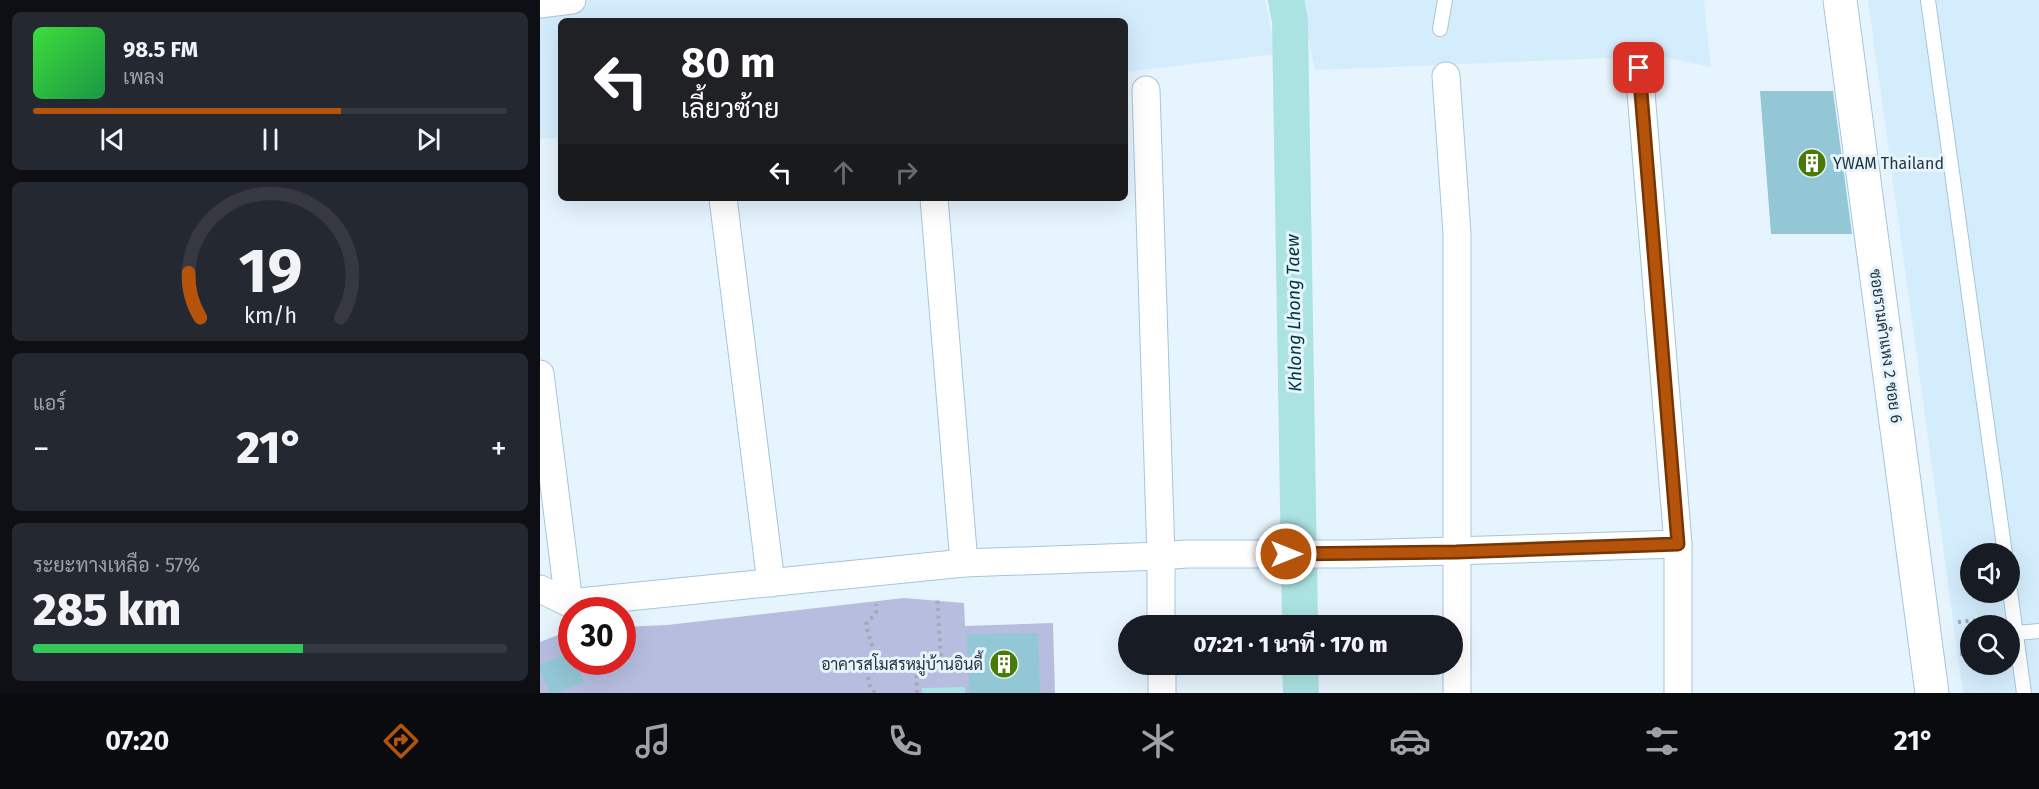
<!DOCTYPE html>
<html lang="th">
<meta charset="utf-8">
<style>
:root{--surface:#171b24;--page:#242831;--text:#f1f3f6;--muted:#9ea1a6;--line:#363941;--accent:#b45309}
body{margin:0;font-family:"Fira Sans",Sarabun,sans-serif;background:var(--page);color:var(--text);height:100vh;display:flex;flex-direction:column;font-size:22px;white-space:nowrap}
*{box-sizing:border-box;margin:0}
p{font-size:20px;color:var(--muted)}
.icon{flex:none;width:33px;height:33px;fill:none;stroke:currentColor;stroke-width:2;stroke-linecap:round;stroke-linejoin:round}
.map{position:relative;flex:1;overflow:hidden}
.sheet{display:flex;flex-direction:column;gap:12px;padding:12px;background:#0d0f14;width:540px}
.sheet>*{flex:none}
.banner{position:absolute;left:18px;top:18px;width:570px;height:183px;border-radius:9px;box-shadow:0 6px 24px #0002;background:#202124;color:#fff;overflow:hidden}
.controls{position:absolute;left:1420px;top:543px;display:grid;gap:12px}
.controls a{display:grid;place-items:center;width:60px;height:60px;border-radius:50%;background:var(--surface);box-shadow:0 6px 24px #0002;font-size:30px}
.speed{position:absolute;left:18px;top:597px;display:flex;gap:12px;font-size:30px;font-weight:700;text-align:center}
.speed>*{display:grid;place-content:center;width:78px;height:78px;border-radius:50%;background:var(--surface);box-shadow:0 6px 24px #0002;line-height:1}
.speed .limit{border:9px solid #d22;background:#fff;color:#111}
.pin{position:absolute;display:grid;place-items:center;width:51px;height:51px;color:#fff;margin:-26px;border-radius:12px;box-shadow:0 3px 9px #0006}
.me{position:absolute;width:66px;margin:-33px;rotate:90deg;stroke-linejoin:round;filter:drop-shadow(0 0 4px #0008)}
.turn{display:flex;align-items:center;gap:21px;height:126px;padding:0 24px;font-size:27px}
.turn .icon{width:78px;height:78px;stroke-width:2.5}
.turn b{display:block;font-size:42px;line-height:51px}
.lanes{display:flex;align-items:center;height:57px;padding:0 24px;background:#0003;justify-content:center;gap:30px;direction:ltr}
.lanes .off{opacity:.35}
.big{font-size:45px;font-weight:800;line-height:1.1}
.sheet .card{flex:1;display:flex;flex-direction:column;justify-content:center;gap:9px;min-width:0;padding:0 21px;border-radius:9px;background:var(--page)}
.sheet .dial{align-items:center;gap:0}
.dial svg{height:156px;overflow:visible;fill:none;stroke:var(--line);stroke-width:7;stroke-linecap:round;text-anchor:middle}
.dial text{fill:var(--text);stroke:none}
.song{display:flex;align-items:center;gap:18px}
.cover{width:72px;height:72px;border-radius:9px;background:linear-gradient(135deg,hsl(120 70% 55%),hsl(140 70% 35%))}
.played{height:6px;border-radius:3px;background:linear-gradient(90deg,var(--accent) 65%,var(--line) 65%)}
.keys{display:flex;justify-content:space-around;direction:ltr}
.heat{display:flex;justify-content:space-between;align-items:center;font-size:33px;direction:ltr}
.charge{height:9px;border-radius:4px;background:linear-gradient(90deg,#34c759 57%,var(--line) 0)}
.trip{position:absolute;left:578px;top:615px;width:345px;height:60px;border-radius:30px;background:var(--surface);box-shadow:0 6px 24px #0002;font-weight:800;line-height:60px;text-align:center}
.dock{display:flex;height:96px;justify-content:space-around;align-items:center;background:#090b0e;color:var(--muted)}
.dock .icon{width:42px;height:42px}
.dock .selected{color:var(--accent)}
.dock b{font-size:27px;color:var(--text)}
main{display:flex;flex:1;min-height:0}
.map>svg:first-child{display:block}
</style>
<main>
<section class="sheet">
<div class="card">
<div class="song"><i class="cover"></i><div><b>98.5 FM</b><p>เพลง</p></div></div>
<div class="played"></div>
<div class="keys"><svg class="icon" aria-label="previous" viewBox="0 0 24 24"><path d="M18 5L8 12l10 7zM5 5v14"/></svg><svg class="icon" aria-label="pause" viewBox="0 0 24 24"><path d="M8 5v14M16 5v14"/></svg><svg class="icon" aria-label="next" viewBox="0 0 24 24"><path d="M6 5l10 7-10 7zM19 5v14"/></svg></div>
</div>
<div class="card dial"><svg viewBox="0 0 100 80">
<path d="M14 69A42 42 0 1 1 86 69"/>
<path d="M14 69A42 42 0 0 1 8 46" stroke="#b45309"/>
<text x="50" y="56" font-size="32" font-weight="700">19</text>
<text x="50" y="72" font-size="11">km/h</text>
</svg></div>
<div class="card"><p>แอร์</p>
<div class="heat"><a>−</a><b class="big">21°</b><a>+</a></div>
</div>
<div class="card"><p>ระยะทางเหลือ · 57%</p><b class="big">285 km</b><div class="charge"></div></div>
</section>
<div class="map">
<svg width="1499" height="693" viewBox="0 0 1499 693">
<rect width="100%" height="100%" fill="#e6f4fd"/>
<g fill="#d4edfd" fill-rule="evenodd">
<polygon points="0,0 725,0 736,54 585,72 585,21 21,21 21,137 0,139"/>
<polygon points="760,0 1164,0 1171,67 1119,56 775,70"/>
<path d="M1328 0H1499V693H1423ZM1431 554H1470V592H1431ZM1431 626H1470V664H1431Z"/>
</g>
<polygon fill="#b7bddf" points="364,598 424,603 425,626 513,623 515,693 0,693 0,642 31,630 32,662 82,662 83,627 127,625"/>
<polygon fill="#abe3e2" points="425,687 425,693 382,693 382,688"/>
<g fill="none" stroke-linecap="round" stroke-linejoin="round">
<g stroke="#abe3e2" stroke-width="36">
<polyline points="746,0 750,21 760,626"/>
<polyline points="760,664 761,693"/>
</g>
</g>
<g fill="#93c7d5">
<polygon points="1220,91 1293,91 1312,234 1231,234"/>
<polygon points="498,633 500,693 429,693 427,634"/>
<polygon points="30,652 32,662 35,662 44,682 17,693 10,693 0,670 0,665"/>
</g>
<g fill="none" stroke-linecap="round" stroke-linejoin="round">
<g stroke="#a4c6db" stroke-width="16">
<g id="service">
<polyline points="1388,0 1465,554"/>
<polyline points="900,29 905,0"/>
<polyline points="1470,591 1484,693"/>
<polyline points="1476,633 1499,631"/>
</g>
</g>
<g stroke="#a4c6db" stroke-width="29">
<g id="minor">
<polyline points="0,4 32,0"/>
<polyline points="1099,68 1138,544 1138,693"/>
<polyline points="906,76 917,233 917,693"/>
<polyline points="606,90 621,556 621,626"/>
<polyline points="183,198 231,583"/>
<polyline points="394,198 424,563"/>
<polyline points="0,374 29,603"/>
<polyline points="0,589 29,603 424,563 621,556 646,554 813,554 1138,544"/>
<polyline points="622,664 622,693"/>
</g>
</g>
<g stroke="#a4c6db" stroke-width="35">
<polyline id="tertiary" points="1300,0 1392,693"/>
</g>
<g stroke="#9eabb4" stroke-width="4" stroke-dasharray="3 4.5" stroke-linecap="butt">
<polyline points="1418,622 1449,619"/>
<polyline points="1420,654 1431,653"/>
<path d="M335 693C326 685 328 672 330 661L335 659C334 646 328 637 326 624L336 613V604"/>
<polyline points="377,693 376,661 401,659 397,597"/>
</g>
<use href="#service" stroke="#fff" stroke-width="14"/>
<use href="#minor" stroke="#fff" stroke-width="27"/>
<use href="#tertiary" stroke="#fff" stroke-width="33"/>
</g>
<g fill="none" stroke-linecap="round" stroke-linejoin="round">
<g stroke="#753606" stroke-width="15">
<polyline id="route" points="746,554 916,552 1138,544 1099,68"/>
</g>
<use href="#route" stroke="#b45309" stroke-width="10"/>
</g>
<defs>
<g id="building-disc" transform="scale(1.5)"><circle r="9.5" fill="#487a04" stroke="#e6f4fd"/><path d="M-4-6H4V6H1V3H-1V6H-4ZM-2.5-4.3h1.7v1.8h-1.7ZM.8-4.3h1.7v1.8H.8ZM-2.5-1h1.7V.8h-1.7ZM.8-1h1.7V.8H.8Z" fill="#fff"/></g>
</defs>
<g fill-rule="evenodd">
<use href="#building-disc" x="1272" y="163"/>
<use href="#building-disc" x="464" y="664"/>
</g>
<g text-anchor="middle" dominant-baseline="central" stroke-width="6" stroke-linejoin="round" paint-order="stroke">
<g font-size="16" fill="#27343d" stroke="#e6f4fd" text-anchor="start">
<text x="1293" y="163">YWAM Thailand</text>
<text x="443" y="664" text-anchor="end">อาคารสโมสรหมู่บ้านอินดี้</text>
</g>
<g font-size="16" fill="#27343d" stroke="#e6f4fd">
<text transform="translate(1346 346) rotate(82)">ซอยรามคำแหง 2 ซอย 6</text>
</g>
<g font-size="18" font-style="italic" fill="#003737" stroke="#e6f4fd">
<text transform="translate(754 313) rotate(-91)">Khlong Lhong Taew</text>
</g>
</g>
</svg>
<div class="controls">
<a><svg class="icon" aria-label="sound" viewBox="0 0 24 24"><path d="M4 9h4l5-4v14l-5-4H4zM17 9q2 3 0 6"/></svg></a>
<a><svg class="icon" aria-label="search" viewBox="0 0 24 24"><circle cx="10" cy="10" r="6"/><path d="M15 15l6 6"/></svg></a>
</div>
<div class="speed"><div class="limit">30</div></div>
<div class="pin" style="left:1099px;top:68px;background:#d93025"><svg class="icon" aria-label="arrive" viewBox="0 0 24 24"><path d="M6 21V4h12l-3 4 3 4H6"/></svg></div>
<svg class="me" style="left:746px;top:554px" viewBox="-20 -20 40 40"><circle r="17" fill="#b45309" stroke="#fff" stroke-width="3"/><path d="M0-11L8 9 0 5-8 9z" fill="#fff"/></svg>
<div class="trip">07:21 · 1 นาที · 170 m</div>
<div class="banner">
<div class="turn"><svg class="icon" aria-label="left" viewBox="0 0 24 24"><path d="M17 20v-9H6M10 6l-5 5 5 5"/></svg><div><b>80 m</b>เลี้ยวซ้าย</div></div>
<div class="lanes"><svg class="icon" aria-label="left" viewBox="0 0 24 24"><path d="M17 20v-9H6M10 6l-5 5 5 5"/></svg><svg class="icon off" aria-label="ahead" viewBox="0 0 24 24"><path d="M12 20V5M6 11l6-6 6 6"/></svg><svg class="icon off" aria-label="right" viewBox="0 0 24 24"><path d="M7 20v-9h11M14 6l5 5-5 5"/></svg></div>
</div>
</div>
</main>
<nav class="dock">
<b>07:20</b>
<svg class="icon selected" aria-label="directions" viewBox="0 0 24 24"><path d="M12 3l9 9-9 9-9-9zM9 14v-3h6M13 9l2 2-2 2"/></svg>
<svg class="icon" aria-label="music" viewBox="0 0 24 24"><path d="M9 18V5l10-2v13"/><circle cx="6" cy="18" r="3"/><circle cx="16" cy="16" r="3"/></svg>
<svg class="icon" aria-label="phone" viewBox="0 0 24 24"><path d="M5 4h4l2 5-3 2q2 4 5 5l2-3 5 2v4C11 20 4 13 5 4z"/></svg>
<svg class="icon" aria-label="climate" viewBox="0 0 24 24"><path d="M12 3v18M4 7l16 10M4 17L20 7"/></svg>
<svg class="icon" aria-label="car" viewBox="0 0 24 24"><path d="M5 17H2v-5l4-1 3-4h7l3 4 3 1v5h-3M9 17h6M6 11h13"/><circle cx="7" cy="17" r="2"/><circle cx="17" cy="17" r="2"/></svg>
<svg class="icon" aria-label="filters" viewBox="0 0 24 24"><path d="M4 7h16M4 17h16"/><circle cx="9" cy="7" r="2"/><circle cx="15" cy="17" r="2"/></svg>
<b>21°</b>
</nav>
